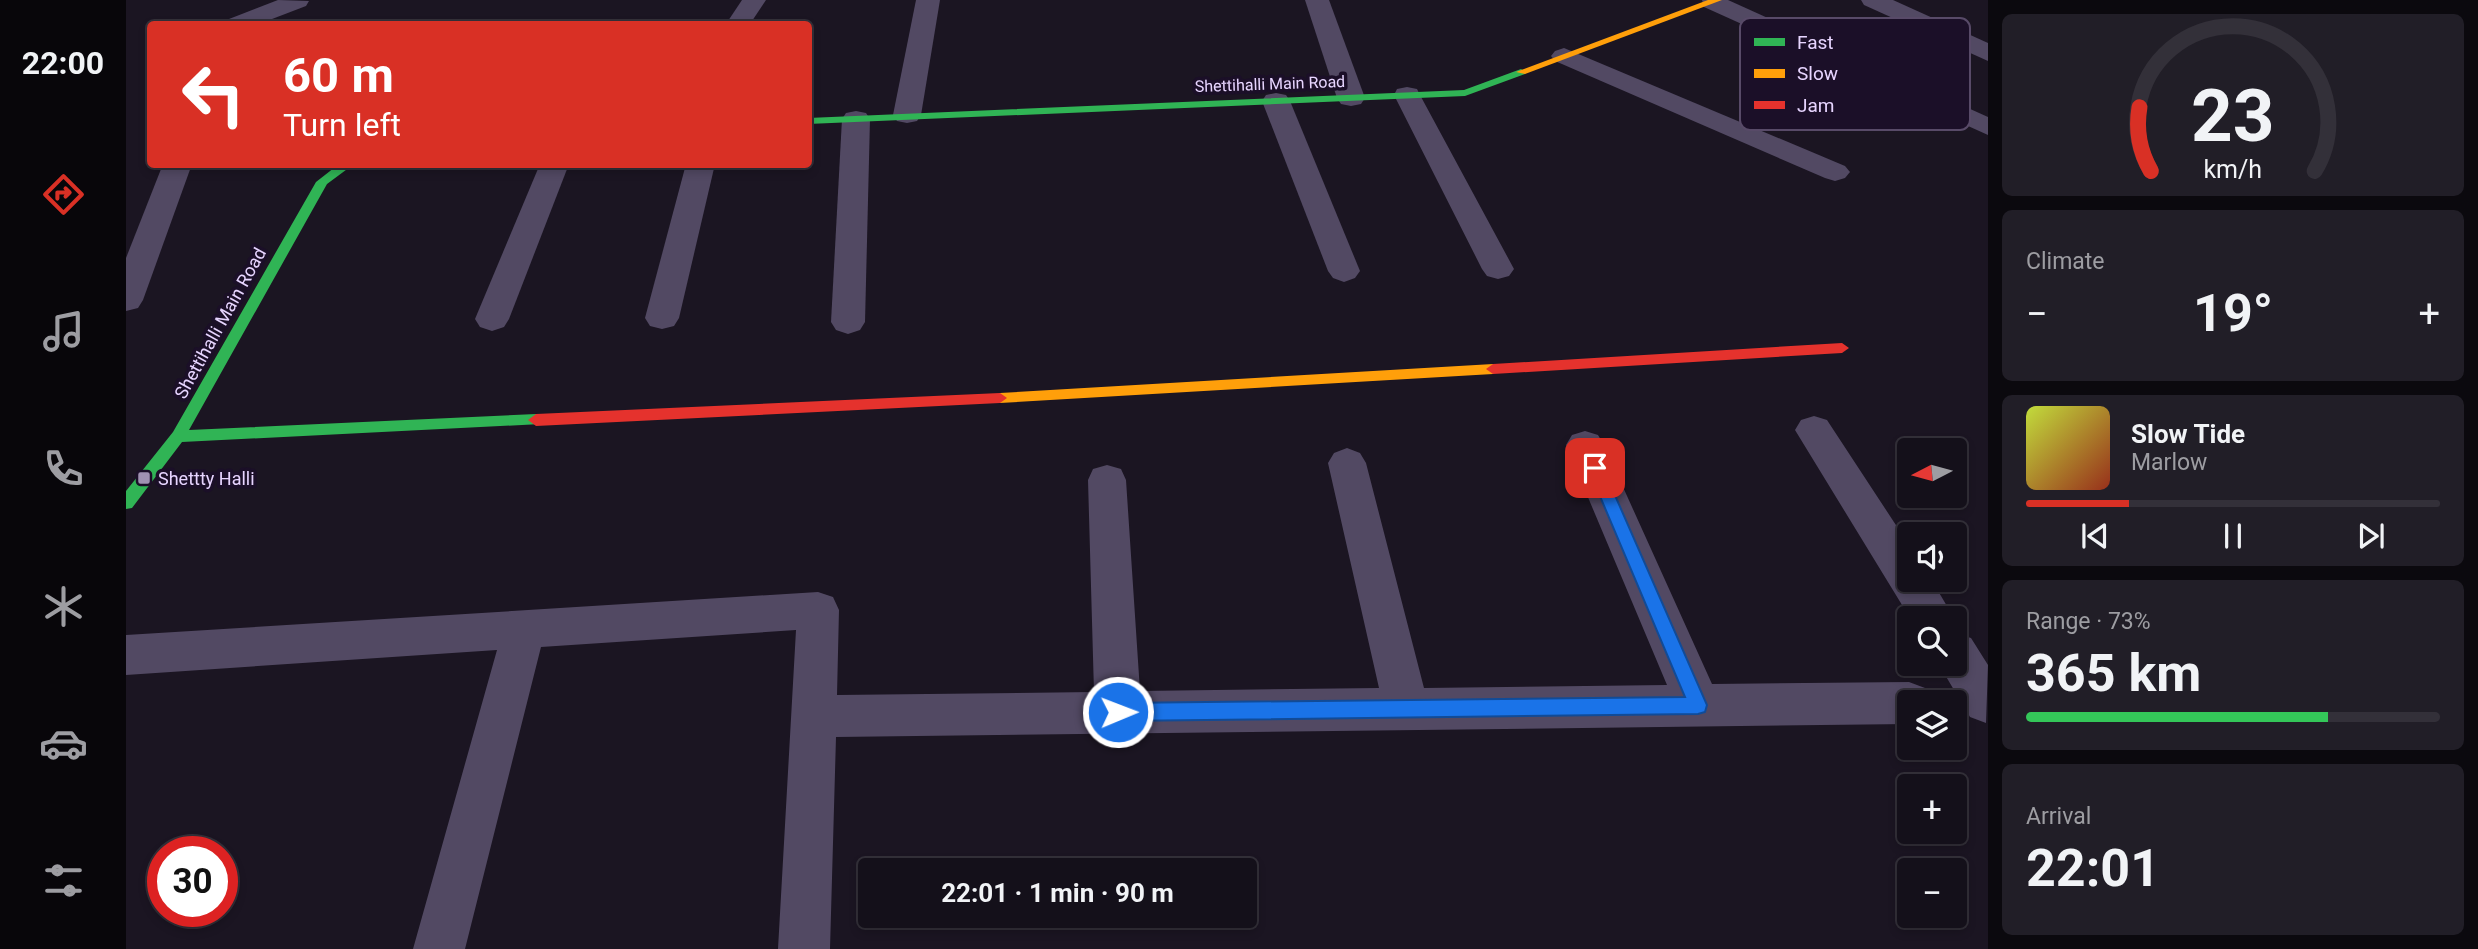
<!DOCTYPE html>
<meta charset="utf-8">
<style>
:root{--surface:#14101a;--page:#211e27;--text:#f1f3f6;--muted:#9d9da2;--line:#333039;--accent:#d93025}
body{margin:0;font-family:Roboto,sans-serif;background:var(--page);color:var(--text);height:100vh;display:flex;flex-direction:column;font-size:26px;white-space:nowrap}
*{box-sizing:border-box;margin:0}
p{font-size:23px;color:var(--muted)}
.icon{flex:none;width:38px;height:38px;fill:none;stroke:currentColor;stroke-width:2;stroke-linecap:round;stroke-linejoin:round}
.map{position:relative;flex:1;overflow:hidden}
.drawer{display:flex;flex-direction:column;gap:14px;padding:14px;background:#0b090e;width:490px}
.drawer>*{flex:none}
.top-card{position:absolute;left:21px;top:21px;width:665px;height:147px;border-radius:7px;box-shadow:0 4px 10px #0003,0 0 0 2px var(--line);background:#d93025;color:#fff;overflow:hidden}
.needle{width:46px;rotate:264deg}
.fabs{position:absolute;left:1771px;top:438px;display:grid;gap:14px}
.fabs a{display:grid;place-items:center;width:70px;height:70px;border-radius:7px;background:var(--surface);box-shadow:0 4px 10px #0003,0 0 0 2px var(--line);font-size:35px}
.speed{position:absolute;left:21px;top:836px;display:flex;gap:14px;font-size:35px;font-weight:700;text-align:center}
.speed>*{display:grid;place-content:center;width:91px;height:91px;border-radius:50%;background:var(--surface);box-shadow:0 4px 10px #0003,0 0 0 2px var(--line);line-height:1}
.speed .limit{border:10px solid #d22;background:#fff;color:#111}
.pin{position:absolute;display:grid;place-items:center;width:60px;height:60px;color:#fff;margin:-30px;border-radius:14px;box-shadow:0 4px 10px #0006}
.me{position:absolute;width:77px;margin:-38px;rotate:89deg;stroke-linejoin:round;filter:drop-shadow(0 0 5px #0008)}
.turn{display:flex;align-items:center;gap:24px;height:147px;padding:0 21px;font-size:32px}
.turn .icon{width:91px;height:91px;stroke-width:2.5}
.turn b{display:block;font-size:49px;line-height:60px}
.big{font-size:52px;font-weight:700;line-height:1.1}
.drawer .card{flex:1;display:flex;flex-direction:column;justify-content:center;gap:10px;min-width:0;padding:0 24px;border-radius:10px;background:var(--page)}
.drawer .dial{align-items:center;gap:0}
.dial svg{height:182px;overflow:visible;fill:none;stroke:var(--line);stroke-width:7;stroke-linecap:round;text-anchor:middle}
.dial text{fill:var(--text);stroke:none}
.song{display:flex;align-items:center;gap:21px}
.cover{width:84px;height:84px;border-radius:10px;background:linear-gradient(135deg,hsl(70 70% 55%),hsl(10 70% 35%))}
.played{height:7px;border-radius:4px;background:linear-gradient(90deg,var(--accent) 25%,var(--line) 25%)}
.keys{display:flex;justify-content:space-around;direction:ltr}
.heat{display:flex;justify-content:space-between;align-items:center;font-size:38px;direction:ltr}
.charge{height:10px;border-radius:5px;background:linear-gradient(90deg,#34c759 73%,var(--line) 0)}
.trip{position:absolute;left:732px;top:858px;width:399px;height:70px;border-radius:7px;background:var(--surface);box-shadow:0 4px 10px #0003,0 0 0 2px var(--line);font-weight:700;line-height:70px;text-align:center}
main{display:flex;flex:1;min-height:0}
.menu{display:flex;flex-direction:column;width:126px;justify-content:space-around;align-items:center;background:#08060a;color:var(--muted)}
.menu .icon{width:49px;height:49px}
.menu .current{color:var(--accent)}
.menu b{font-size:32px;color:var(--text)}
.map>svg:first-child{display:block}
</style>
<main>
<nav class="menu">
<b>22:00</b>
<svg class="icon current" aria-label="directions" viewBox="0 0 24 24"><path d="M12 3l9 9-9 9-9-9zM9 14v-3h6M13 9l2 2-2 2"/></svg>
<svg class="icon" aria-label="music" viewBox="0 0 24 24"><path d="M9 18V5l10-2v13"/><circle cx="6" cy="18" r="3"/><circle cx="16" cy="16" r="3"/></svg>
<svg class="icon" aria-label="phone" viewBox="0 0 24 24"><path d="M5 4h4l2 5-3 2q2 4 5 5l2-3 5 2v4C11 20 4 13 5 4z"/></svg>
<svg class="icon" aria-label="climate" viewBox="0 0 24 24"><path d="M12 3v18M4 7l16 10M4 17L20 7"/></svg>
<svg class="icon" aria-label="car" viewBox="0 0 24 24"><path d="M5 17H2v-5l4-1 3-4h7l3 4 3 1v5h-3M9 17h6M6 11h13"/><circle cx="7" cy="17" r="2"/><circle cx="17" cy="17" r="2"/></svg>
<svg class="icon" aria-label="filters" viewBox="0 0 24 24"><path d="M4 7h16M4 17h16"/><circle cx="9" cy="7" r="2"/><circle cx="15" cy="17" r="2"/></svg>
</nav>
<div class="map">
<svg width="1862" height="949" viewBox="0 0 1862 949">
<rect width="100%" height="100%" fill="#1b1522"/>
<g fill="none" stroke-linecap="round" stroke-linejoin="round">
<g fill="#524963" fill-rule="evenodd">
<polygon points="152,0 183,1 180,6 133,24 100,24 103,19"/>
<polygon points="616,0 640,0 624,24 600,24"/>
<polygon points="790,0 814,0 795,115 791,121 781,123 771,121 767,115"/>
<polygon points="1179,0 1203,0 1239,98 1235,104 1225,106 1215,104 1211,98"/>
<polygon points="1576,0 1602,0 1862,117 1862,135 1578,7"/>
<polygon points="1735,0 1767,0 1862,43 1862,61 1738,5"/>
<polygon points="1438,48 1719,166 1724,172 1719,178 1709,181 1699,178 1429,61 1425,56 1429,51"/>
<polygon points="1281,87 1291,89 1294,95 1388,269 1383,276 1372,279 1361,276 1356,269 1268,95 1271,89"/>
<polygon points="1150,93 1160,95 1164,101 1234,271 1229,278 1218,282 1207,278 1202,271 1136,101 1140,95"/>
<polygon points="730,111 740,113 744,119 739,322 734,330 722,334 710,330 705,322 716,119 720,113"/>
<polygon points="37,164 66,164 17,300 12,308 0,311 0,258"/>
<polygon points="414,164 443,164 383,319 378,327 366,331 354,327 349,319"/>
<polygon points="560,164 589,164 553,318 548,326 536,329 524,326 519,318"/>
<polygon points="1688,416 1701,420 1783,545 1783,579 1805,579 1828,618 1784,618 1669,430 1675,420"/>
<polygon points="1459,431 1472,435 1478,445 1586,684 1783,682 1799,688 1805,702 1783,702 1783,724 710,737 704,949 652,949 670,630 415,647 339,949 287,949 371,650 0,675 0,635 692,592 707,597 713,610 711,695 968,692 962,480 967,469 981,465 995,469 1000,480 1014,691 1253,688 1202,463 1208,453 1221,448 1234,453 1240,463 1298,688 1541,685 1440,445 1446,435"/>
<polygon points="1829,633 1845,638 1862,665 1860,723 1844,717 1812,663 1829,663"/>
</g>
<g fill="#30b455" fill-rule="evenodd">
<polygon points="1395,69 1400,72 1399,74 1339,96 682,124 682,118 1338,90"/>
<polygon points="213,164 228,164 201,184 63,430 410,414 418,420 415,424 56,442 6,508 0,509 0,491 47,432 190,182"/>
</g>
<g fill="#ff9f0a" fill-rule="evenodd">
<polygon points="1582,0 1596,0 1399,74 1390,72"/>
<polygon points="1367,364 1374,369 1367,374 874,403 867,398 874,393"/>
</g>
<g fill="#e5322d" fill-rule="evenodd">
<polygon points="1716,343 1723,348 1716,353 1367,374 1360,369 1367,364"/>
<polygon points="874,393 881,398 874,403 410,426 402,420 410,414"/>
</g>
</g>
<polygon fill="#1a73e8" stroke="#114b97" stroke-width="2" points="1469,462 1477,468 1581,705 1579,712 1572,714 992,721 985,718 983,712 985,706 992,703 1559,697 1462,468"/>
<rect fill="#a092b2" stroke="#1b0f28" stroke-width="2.5" x="11" y="471" width="14" height="14" rx="3.5"/>
<g text-anchor="middle" dominant-baseline="central" stroke-width="7" stroke-linejoin="round" paint-order="stroke">
<g font-size="16" fill="#e7d5ff" stroke="#1b0f28">
<text transform="translate(1144 84) rotate(-2)">Shettihalli Main Road</text>
</g>
<g font-size="18" fill="#e7d5ff" stroke="#1b0f28">
<text transform="translate(94 323) rotate(-61)">Shettihalli Main Road</text>
</g>
<g font-size="18" fill="#e7d5ff" stroke="#1b0f28" text-anchor="start">
<text x="32" y="478">Shettty Halli</text>
</g>
</g>
<rect x="1614" y="18" width="230" height="112" rx="10" fill="#1b0f28" stroke="#584a68" stroke-width="2"/>
<rect x="1628" y="38" width="31" height="8" fill="#30b455"/>
<rect x="1628" y="69" width="31" height="9" fill="#ff9f0a"/>
<rect x="1628" y="101" width="31" height="8" fill="#e5322d"/>
<g font-size="19" fill="#e7d5ff">
<text x="1671" y="49">Fast</text>
<text x="1671" y="80">Slow</text>
<text x="1671" y="112">Jam</text>
</g>
</svg>
<div class="fabs">
<a><svg class="needle" viewBox="-14 -14 28 28"><path d="M0-13l5 13h-10z" fill="#e53935"/><path d="M0 13l5-13h-10z" fill="#9d9da2"/></svg></a>
<a><svg class="icon" aria-label="sound" viewBox="0 0 24 24"><path d="M4 9h4l5-4v14l-5-4H4zM17 9q2 3 0 6"/></svg></a>
<a><svg class="icon" aria-label="search" viewBox="0 0 24 24"><circle cx="10" cy="10" r="6"/><path d="M15 15l6 6"/></svg></a>
<a><svg class="icon" aria-label="layers" viewBox="0 0 24 24"><path d="M12 4l9 5-9 5-9-5zM3 14l9 5 9-5"/></svg></a>
<a>+</a>
<a>−</a>
</div>
<div class="speed"><div class="limit">30</div></div>
<div class="pin" style="left:1469px;top:468px;background:#d93025"><svg class="icon" aria-label="arrive" viewBox="0 0 24 24"><path d="M6 21V4h12l-3 4 3 4H6"/></svg></div>
<svg class="me" style="left:992px;top:712px" viewBox="-20 -20 40 40"><circle r="17" fill="#1a73e8" stroke="#fff" stroke-width="3"/><path d="M0-11L8 9 0 5-8 9z" fill="#fff"/></svg>
<div class="trip">22:01 · 1 min · 90 m</div>
<div class="top-card">
<div class="turn"><svg class="icon" aria-label="left" viewBox="0 0 24 24"><path d="M17 20v-9H6M10 6l-5 5 5 5"/></svg><div><b>60 m</b>Turn left</div></div>
</div>
</div>
<section class="drawer">
<div class="card dial"><svg viewBox="0 0 100 80">
<path d="M14 69A42 42 0 1 1 86 69"/>
<path d="M14 69A42 42 0 0 1 9 41" stroke="#d93025"/>
<text x="50" y="56" font-size="32" font-weight="700">23</text>
<text x="50" y="72" font-size="11">km/h</text>
</svg></div>
<div class="card"><p>Climate</p>
<div class="heat"><a>−</a><b class="big">19°</b><a>+</a></div>
</div>
<div class="card">
<div class="song"><i class="cover"></i><div><b>Slow Tide</b><p>Marlow</p></div></div>
<div class="played"></div>
<div class="keys"><svg class="icon" aria-label="previous" viewBox="0 0 24 24"><path d="M18 5L8 12l10 7zM5 5v14"/></svg><svg class="icon" aria-label="pause" viewBox="0 0 24 24"><path d="M8 5v14M16 5v14"/></svg><svg class="icon" aria-label="next" viewBox="0 0 24 24"><path d="M6 5l10 7-10 7zM19 5v14"/></svg></div>
</div>
<div class="card"><p>Range · 73%</p><b class="big">365 km</b><div class="charge"></div></div>
<div class="card"><p>Arrival</p><b class="big">22:01</b></div>
</section>
</main>
